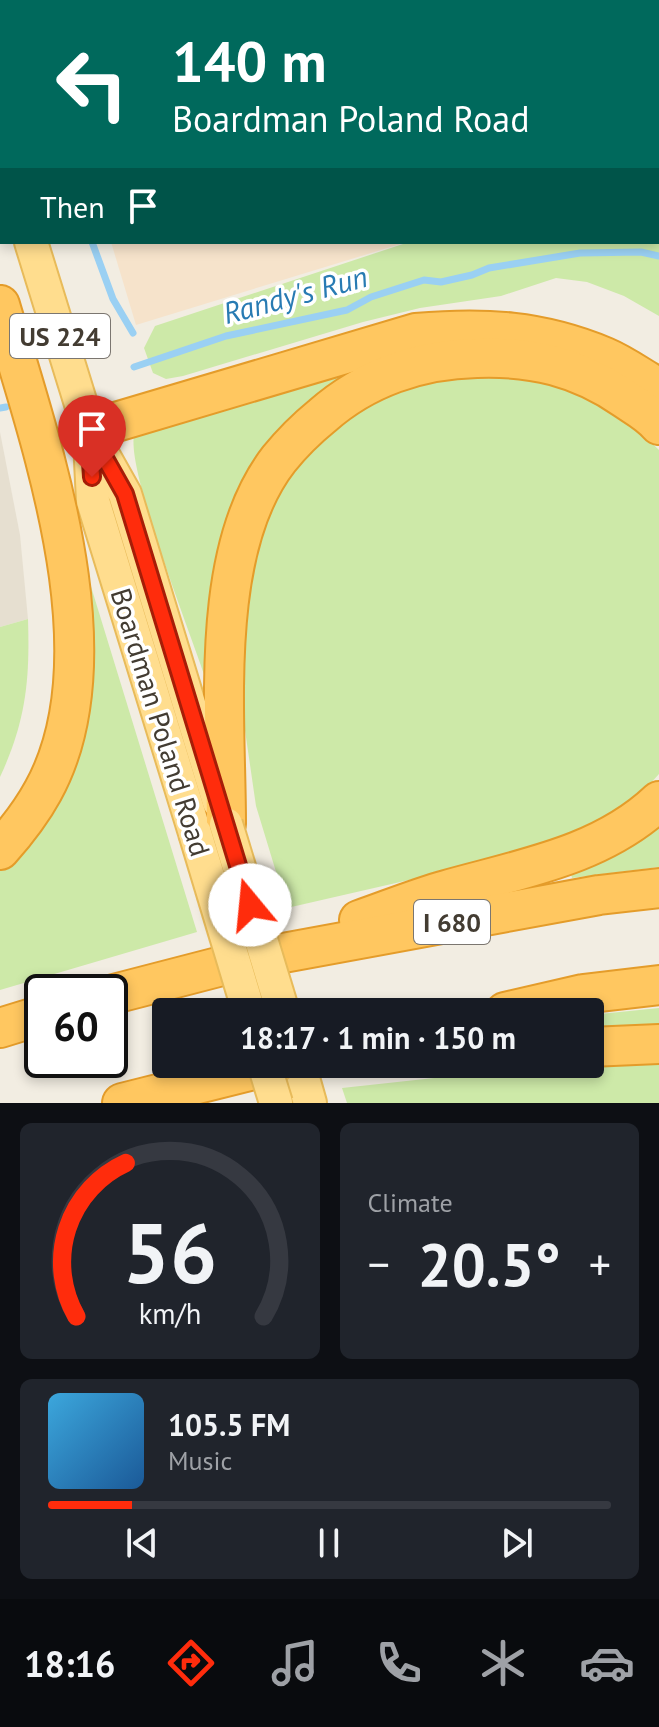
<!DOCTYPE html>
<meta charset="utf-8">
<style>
:root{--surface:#171b24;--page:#20242c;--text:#f1f3f6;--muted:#9ea1a6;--line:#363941;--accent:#ff2c0c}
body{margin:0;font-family:"PT Sans",sans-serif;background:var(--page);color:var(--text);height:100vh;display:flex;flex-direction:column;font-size:30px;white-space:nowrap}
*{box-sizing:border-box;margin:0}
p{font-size:26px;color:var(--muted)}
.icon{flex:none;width:44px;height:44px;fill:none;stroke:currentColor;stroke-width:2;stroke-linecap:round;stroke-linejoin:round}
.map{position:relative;height:1103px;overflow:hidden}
.drawer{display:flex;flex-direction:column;gap:20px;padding:20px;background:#0d0f14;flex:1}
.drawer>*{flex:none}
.hud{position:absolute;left:0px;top:0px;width:660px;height:244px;box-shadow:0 4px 12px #0003;background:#00695c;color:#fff;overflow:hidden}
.speed{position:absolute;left:24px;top:974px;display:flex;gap:16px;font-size:40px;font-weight:700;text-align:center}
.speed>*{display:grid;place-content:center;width:104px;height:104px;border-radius:50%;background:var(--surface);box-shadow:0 4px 12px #0003;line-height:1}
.speed .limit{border:4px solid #111;border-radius:12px;background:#fff;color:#111}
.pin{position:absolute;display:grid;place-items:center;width:68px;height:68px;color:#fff;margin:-82px -34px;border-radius:50% 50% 50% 0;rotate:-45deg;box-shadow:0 0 8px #0007}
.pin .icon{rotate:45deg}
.me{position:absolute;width:88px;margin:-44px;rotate:343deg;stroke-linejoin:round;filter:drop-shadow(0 0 6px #0008)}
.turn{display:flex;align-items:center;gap:28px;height:168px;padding:0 40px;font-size:36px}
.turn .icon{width:104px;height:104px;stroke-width:2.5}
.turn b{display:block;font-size:56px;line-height:68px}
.then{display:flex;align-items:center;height:76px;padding:0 40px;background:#0003;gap:16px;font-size:30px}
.big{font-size:60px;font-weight:600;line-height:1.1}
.drawer .widget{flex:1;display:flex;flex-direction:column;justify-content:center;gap:12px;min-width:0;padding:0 28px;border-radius:12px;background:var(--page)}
.drawer .dial{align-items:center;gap:0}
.dial svg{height:208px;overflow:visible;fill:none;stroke:var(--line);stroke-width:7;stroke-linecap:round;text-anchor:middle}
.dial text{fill:var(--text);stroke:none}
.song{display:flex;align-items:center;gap:24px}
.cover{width:96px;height:96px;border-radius:12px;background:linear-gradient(135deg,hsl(200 70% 55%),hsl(210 70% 35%))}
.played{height:8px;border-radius:4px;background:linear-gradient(90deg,var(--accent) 15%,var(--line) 15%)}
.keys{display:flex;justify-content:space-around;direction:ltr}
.heat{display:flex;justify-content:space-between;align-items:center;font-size:44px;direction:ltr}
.drawer .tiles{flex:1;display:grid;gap:20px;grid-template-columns:1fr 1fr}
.widget:last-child{grid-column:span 2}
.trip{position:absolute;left:152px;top:998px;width:452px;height:80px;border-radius:8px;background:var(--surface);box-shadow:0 4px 12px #0003;font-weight:600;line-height:80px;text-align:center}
.tabs{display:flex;height:128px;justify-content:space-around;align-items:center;background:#090b0e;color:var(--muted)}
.tabs .icon{width:56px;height:56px}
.tabs .selected{color:var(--accent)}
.tabs b{font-size:36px;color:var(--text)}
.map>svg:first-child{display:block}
</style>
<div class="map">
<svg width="659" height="1103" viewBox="0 0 659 1103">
<rect width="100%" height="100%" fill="#f2ede2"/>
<polygon fill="#e6dfd0" points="0,432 20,535 28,619 0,627"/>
<polygon fill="#f6e3cb" points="111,242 407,242 136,325"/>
<g fill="#cde9a8">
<polygon points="659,152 659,316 624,296 587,282 556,278 501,296 420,308 363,322 183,376 166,379 153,373 144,348 155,326 409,242 658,242"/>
<path d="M369 358 309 408 210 671 204 674C189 629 127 472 134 435Z"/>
<path d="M473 373C552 376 602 394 659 450V774C601 840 517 855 435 874 386 885 336 897 287 908L256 806 240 696 239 634 254 538 300 457 373 399 419 382Z"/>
<polygon points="85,567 197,932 0,990 0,871 39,825"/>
<path d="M28 619C30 680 26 721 0 777V627Z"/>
<polygon points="659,817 659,867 572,878 570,870"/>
<polygon points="659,1008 659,1036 590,1034 590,1015"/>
<polygon points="659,1061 659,1103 347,1103 342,1088 525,1068"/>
</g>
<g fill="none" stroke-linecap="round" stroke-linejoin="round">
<g stroke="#9ad0f3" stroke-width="7">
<polyline points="92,242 113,299 133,333"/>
<polyline points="134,367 226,336 347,310 371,297 424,280 441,282 472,275 489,268 580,253 641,252 659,256"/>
<polyline points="0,408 6,407"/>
</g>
</g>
<polygon fill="#d7cbba" stroke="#cfc0aa" stroke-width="2" points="139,0 235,0 236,2 139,2"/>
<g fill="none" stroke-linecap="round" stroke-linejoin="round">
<g stroke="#c0b7a7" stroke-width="14">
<g id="service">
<polyline points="79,0 80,2"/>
<polyline points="120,0 122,2"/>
</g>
</g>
<g stroke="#e8bb5a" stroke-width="36">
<g id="primary">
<polyline points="0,141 2,148"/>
<polyline points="31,242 89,430 125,494 219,802"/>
<polyline points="90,441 93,501 195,833"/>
<polyline points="299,1064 310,1103"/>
</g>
</g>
<g stroke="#e49c2a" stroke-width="42">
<g id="motorway">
<path d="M0 305C40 442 118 656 43 791 31 813 16 832 0 850"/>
<path d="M89 430 416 333C484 327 541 330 605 357 624 365 641 378 659 388"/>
<path d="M226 824C226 714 208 550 279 459 292 443 306 429 322 416 365 378 420 359 477 358 532 356 579 367 625 399 637 407 650 414 659 425"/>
<path d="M359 920C388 910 417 898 446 890 520 869 601 856 659 801"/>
<polyline points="110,995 245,960 599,895 659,888"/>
<polyline points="505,1012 583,994 659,985"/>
<polyline points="0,1028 42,1015"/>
<polyline points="590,1047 659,1044"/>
<polyline points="122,1103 277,1064"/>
</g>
</g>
<use href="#service" stroke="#fff" stroke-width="10"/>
<use href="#primary" stroke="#ffdd8e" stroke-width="32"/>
<use href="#motorway" stroke="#ffc760" stroke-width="38"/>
<g stroke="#e8bb5a" stroke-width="36" stroke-linecap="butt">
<g id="primary-bridge">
<polyline points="226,824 283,1012"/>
<polyline points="195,833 249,1012"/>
<polyline points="264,1064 276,1103"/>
</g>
</g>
<use href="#primary-bridge" stroke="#ffdd8e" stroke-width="32"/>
</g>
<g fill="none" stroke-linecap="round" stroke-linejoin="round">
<g stroke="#a61d08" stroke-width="20">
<polyline id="route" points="92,477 89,430 125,494 250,905"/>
</g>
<use href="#route" stroke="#ff2c0c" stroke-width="14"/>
</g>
<g text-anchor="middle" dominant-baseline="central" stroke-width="7" stroke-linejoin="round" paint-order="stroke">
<g fill="#fff" stroke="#7b7670" stroke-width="2">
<rect x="10" y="314" width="100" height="44" rx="6"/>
<rect x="414" y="900" width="76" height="44" rx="6"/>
</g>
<g font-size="26" font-weight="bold" fill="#433c32">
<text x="60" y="336">US 224</text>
<text x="452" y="922">I 680</text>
</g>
<g font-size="28" fill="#433c32" stroke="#fff">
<text transform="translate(161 722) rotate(73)">Boardman Poland Road</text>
</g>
<g font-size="30" font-style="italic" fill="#287bb3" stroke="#fff">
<text transform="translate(295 294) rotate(-15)">Randy's Run</text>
</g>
</g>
</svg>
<div class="speed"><div class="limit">60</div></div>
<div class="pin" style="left:92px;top:477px;background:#d93025"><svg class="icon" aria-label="arrive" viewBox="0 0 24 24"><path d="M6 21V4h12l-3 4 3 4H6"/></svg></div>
<svg class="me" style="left:250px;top:905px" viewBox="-20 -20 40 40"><circle r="19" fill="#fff"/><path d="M0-13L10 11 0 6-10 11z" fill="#ff2c0c"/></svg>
<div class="trip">18:17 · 1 min · 150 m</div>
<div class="hud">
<div class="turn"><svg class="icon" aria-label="left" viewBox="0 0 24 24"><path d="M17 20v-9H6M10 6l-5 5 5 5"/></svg><div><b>140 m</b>Boardman Poland Road</div></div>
<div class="then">Then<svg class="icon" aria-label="arrive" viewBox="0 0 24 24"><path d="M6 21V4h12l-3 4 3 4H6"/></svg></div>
</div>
</div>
<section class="drawer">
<div class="tiles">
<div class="widget dial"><svg viewBox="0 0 100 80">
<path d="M14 69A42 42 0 1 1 86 69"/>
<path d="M14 69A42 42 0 0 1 33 10" stroke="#ff2c0c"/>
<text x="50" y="56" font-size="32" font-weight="700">56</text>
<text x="50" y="72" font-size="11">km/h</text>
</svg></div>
<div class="widget"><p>Climate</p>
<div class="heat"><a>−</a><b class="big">20.5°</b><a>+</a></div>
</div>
<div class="widget">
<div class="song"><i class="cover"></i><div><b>105.5 FM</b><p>Music</p></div></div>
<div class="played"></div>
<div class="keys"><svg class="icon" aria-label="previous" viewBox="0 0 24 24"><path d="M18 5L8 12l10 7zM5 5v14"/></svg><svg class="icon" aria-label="pause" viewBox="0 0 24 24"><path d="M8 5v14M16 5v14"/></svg><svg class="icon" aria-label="next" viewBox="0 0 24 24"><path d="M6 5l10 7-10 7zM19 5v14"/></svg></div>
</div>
</div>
</section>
<nav class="tabs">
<b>18:16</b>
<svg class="icon selected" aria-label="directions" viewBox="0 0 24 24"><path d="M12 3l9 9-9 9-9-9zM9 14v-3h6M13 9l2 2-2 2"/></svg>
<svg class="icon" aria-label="music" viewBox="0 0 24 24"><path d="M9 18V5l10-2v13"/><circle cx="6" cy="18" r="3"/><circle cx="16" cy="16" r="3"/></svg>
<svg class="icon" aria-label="phone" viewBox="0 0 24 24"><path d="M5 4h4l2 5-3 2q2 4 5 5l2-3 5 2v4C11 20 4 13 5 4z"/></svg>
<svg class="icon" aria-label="climate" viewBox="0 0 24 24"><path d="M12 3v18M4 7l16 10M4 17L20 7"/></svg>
<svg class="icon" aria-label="car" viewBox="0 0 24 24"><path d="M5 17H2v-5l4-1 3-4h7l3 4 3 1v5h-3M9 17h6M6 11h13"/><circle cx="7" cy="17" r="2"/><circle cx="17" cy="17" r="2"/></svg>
</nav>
